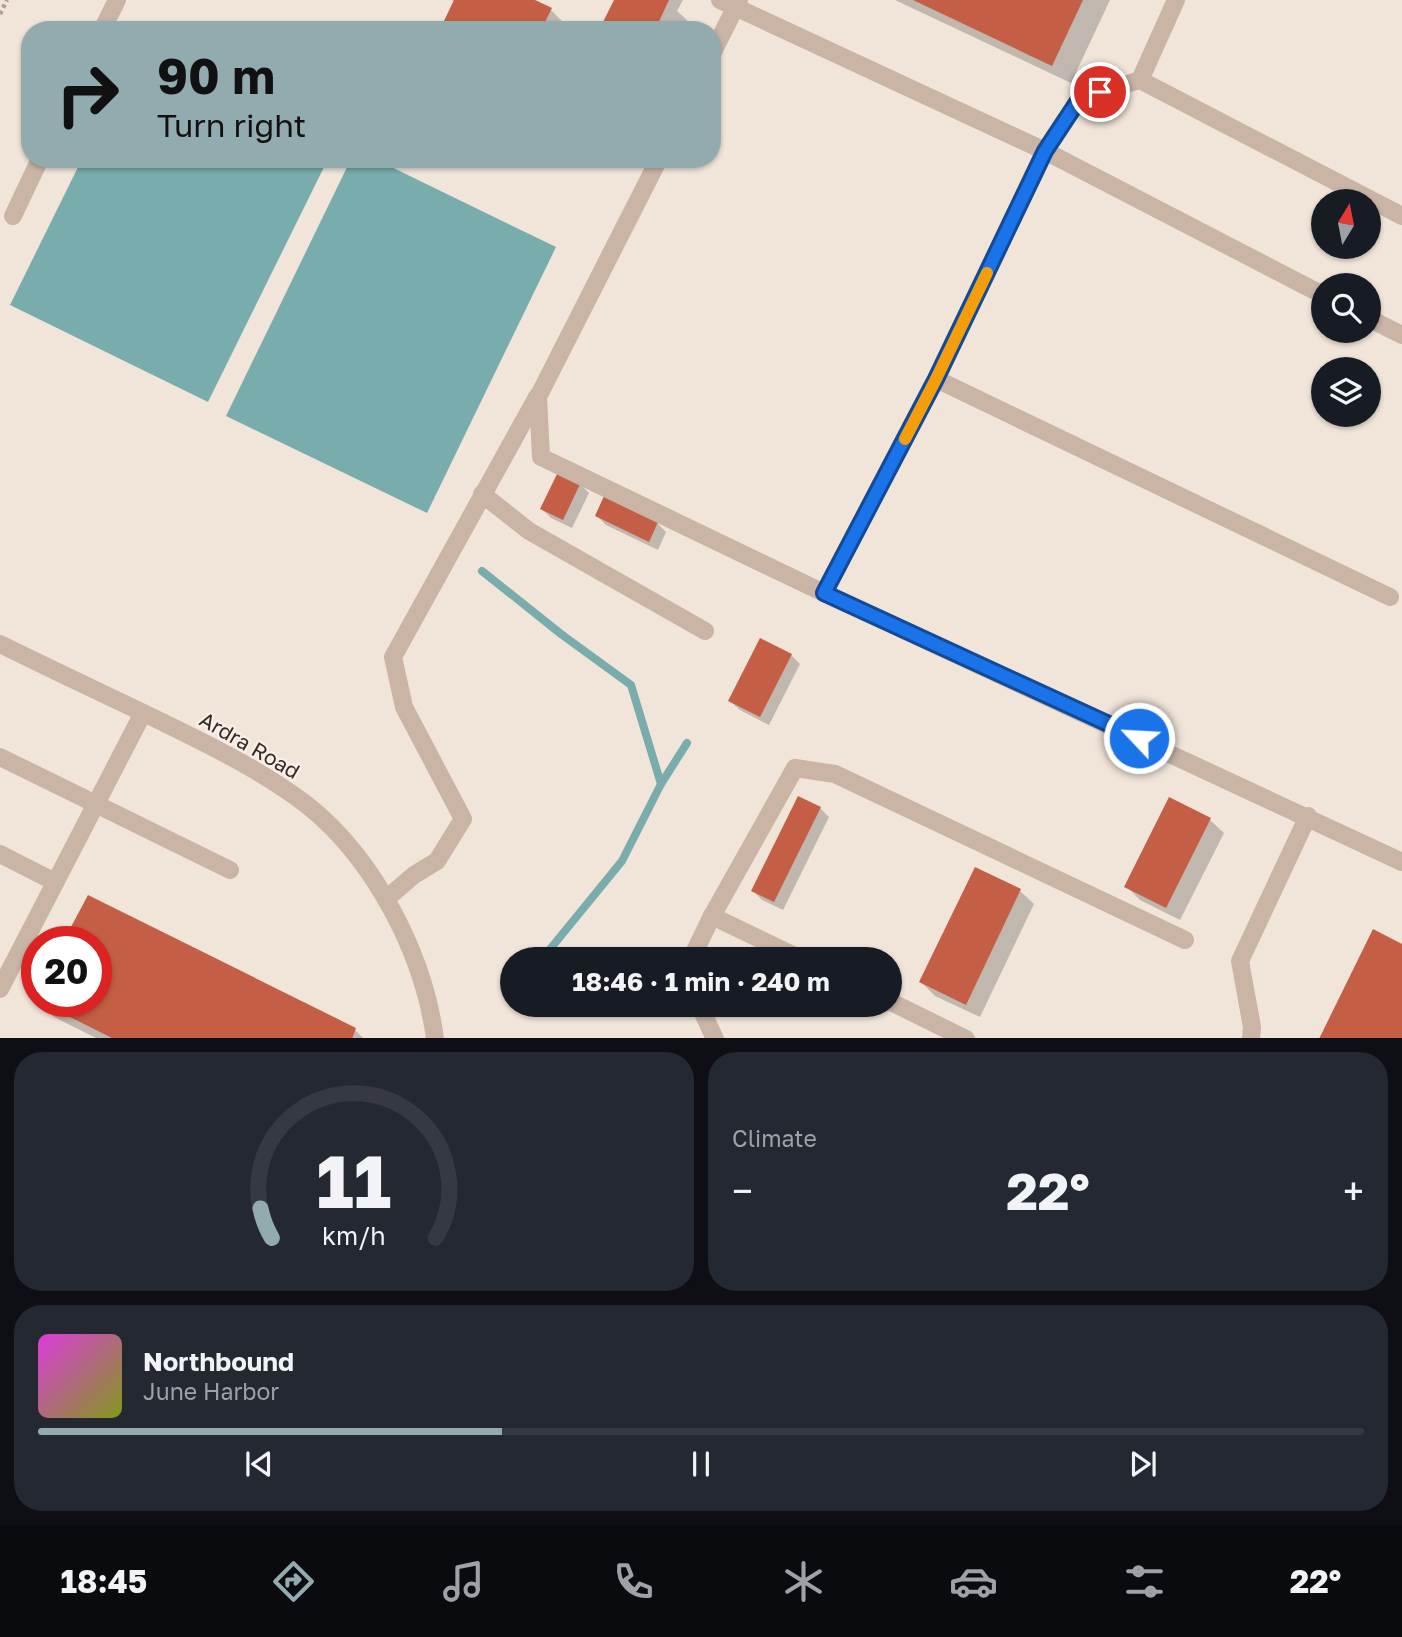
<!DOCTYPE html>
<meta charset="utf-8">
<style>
:root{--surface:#171b24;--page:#242831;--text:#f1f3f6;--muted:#9ea1a6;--line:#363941;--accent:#92abae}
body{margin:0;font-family:"Golos Text",sans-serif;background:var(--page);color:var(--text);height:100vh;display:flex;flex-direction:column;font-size:26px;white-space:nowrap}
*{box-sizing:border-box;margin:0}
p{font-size:23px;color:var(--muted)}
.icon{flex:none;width:38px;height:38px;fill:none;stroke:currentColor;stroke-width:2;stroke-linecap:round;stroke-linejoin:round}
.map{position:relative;height:1038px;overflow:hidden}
.sheet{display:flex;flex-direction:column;gap:14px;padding:14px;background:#0d0f14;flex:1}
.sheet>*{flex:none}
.banner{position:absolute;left:21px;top:21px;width:700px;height:147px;border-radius:28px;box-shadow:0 2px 5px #0004;background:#92abae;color:#111;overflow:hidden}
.needle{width:46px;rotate:10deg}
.buttons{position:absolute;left:1311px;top:189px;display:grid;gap:14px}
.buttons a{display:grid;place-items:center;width:70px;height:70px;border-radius:50%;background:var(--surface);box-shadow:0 2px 5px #0004;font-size:35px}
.speed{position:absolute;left:21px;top:926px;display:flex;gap:14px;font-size:35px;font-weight:700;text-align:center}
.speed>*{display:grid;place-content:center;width:91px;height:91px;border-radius:50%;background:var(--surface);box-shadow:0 2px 5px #0004;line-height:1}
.speed .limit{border:10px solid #d22;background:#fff;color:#111}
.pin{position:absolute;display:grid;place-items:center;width:60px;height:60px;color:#fff;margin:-30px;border:4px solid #fff;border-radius:50%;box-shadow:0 2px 7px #0007}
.me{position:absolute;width:77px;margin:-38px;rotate:295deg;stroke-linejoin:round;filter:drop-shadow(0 0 5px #0008)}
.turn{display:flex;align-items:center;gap:24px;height:147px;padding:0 21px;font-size:32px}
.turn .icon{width:91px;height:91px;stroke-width:2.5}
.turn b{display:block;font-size:49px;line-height:60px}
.big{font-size:52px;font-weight:700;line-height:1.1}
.sheet .card{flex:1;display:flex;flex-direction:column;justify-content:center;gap:10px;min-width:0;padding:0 24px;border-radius:28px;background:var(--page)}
.sheet .dial{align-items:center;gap:0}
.dial svg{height:182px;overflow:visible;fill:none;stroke:var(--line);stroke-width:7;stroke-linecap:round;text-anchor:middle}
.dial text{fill:var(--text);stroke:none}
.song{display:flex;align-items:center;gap:21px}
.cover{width:84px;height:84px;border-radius:10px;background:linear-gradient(135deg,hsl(300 70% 55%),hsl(70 70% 35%))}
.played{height:7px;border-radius:4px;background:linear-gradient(90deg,var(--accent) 35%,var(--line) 35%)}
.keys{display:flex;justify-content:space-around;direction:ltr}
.heat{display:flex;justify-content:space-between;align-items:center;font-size:38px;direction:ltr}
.sheet .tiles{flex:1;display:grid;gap:14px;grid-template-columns:1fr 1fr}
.card:last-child{grid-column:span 2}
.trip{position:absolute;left:500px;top:947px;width:402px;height:70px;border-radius:35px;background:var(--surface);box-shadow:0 2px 5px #0004;font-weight:700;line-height:70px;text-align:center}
.tab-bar{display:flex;height:112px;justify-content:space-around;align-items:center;background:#090b0e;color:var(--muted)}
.tab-bar .icon{width:49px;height:49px}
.tab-bar .selected{color:var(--accent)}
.tab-bar b{font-size:32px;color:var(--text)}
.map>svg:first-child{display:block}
</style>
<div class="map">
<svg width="1402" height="1039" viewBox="0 0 1402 1039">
<rect width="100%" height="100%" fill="#f1e5da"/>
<g fill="#79adad">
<polygon points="82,159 328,159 208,402 10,305"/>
<polygon points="351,159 375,159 556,247 427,513 226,416"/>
</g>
<g fill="#0003">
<polygon points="452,0 531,0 551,10 565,24 561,30 452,30 445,23 455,3"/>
<polygon points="616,0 683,0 677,11 687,20 682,30 601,30"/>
<polygon points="895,0 1110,0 1071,83"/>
<polygon points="580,484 589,493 572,528 551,518 542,509"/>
<polygon points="597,516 657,523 666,532 658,550 606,525"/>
<polygon points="791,655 800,664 769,725 740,710 730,701"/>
<polygon points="820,808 829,817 783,910 762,900 753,891"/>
<polygon points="1210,820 1224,833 1180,920 1140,900 1126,886"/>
<polygon points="1020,891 1034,904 980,1017 935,996 921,982"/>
<polygon points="89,897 355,1030 364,1039 98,1039 54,1017 38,1001 96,1001 96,942"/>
</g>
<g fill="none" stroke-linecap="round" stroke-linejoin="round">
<g stroke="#79adad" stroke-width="8">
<polyline points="482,571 561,634 631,685 661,784 622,861 542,959"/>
<polyline points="661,784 687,743"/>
</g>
</g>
<g fill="#c45e45">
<polygon points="454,0 535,0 552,8 541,30 457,30 443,23"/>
<polygon points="614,0 669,0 655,30 599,30"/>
<polygon points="913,0 1083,0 1052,66"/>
<polygon points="558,472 581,482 563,520 540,509"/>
<polygon points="604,496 658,522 649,542 595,516"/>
<polygon points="760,638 792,654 760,717 728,701"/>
<polygon points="798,796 821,807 774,902 751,891"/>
<polygon points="1169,797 1211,818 1166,908 1124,887"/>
<polygon points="975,867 1021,889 966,1005 919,982"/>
<polygon points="88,895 356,1028 352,1039 114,1039 38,1001 96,1001 96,942 63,942"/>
<polygon points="1373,929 1402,944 1402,1039 1319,1039"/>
</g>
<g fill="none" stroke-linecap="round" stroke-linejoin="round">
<polyline stroke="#b49e90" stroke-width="4.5" stroke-dasharray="3.5 3.5" stroke-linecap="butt" points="0,14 7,0"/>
<g stroke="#c9b4a6" stroke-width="18">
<polyline points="720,0 1045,151 1323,295"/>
<polyline points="102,30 117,0"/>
<polyline points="712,54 739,0"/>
<polyline points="1140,80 1176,0"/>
<polyline points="659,159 538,397 541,457 824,593 1402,862"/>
<polyline points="13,216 40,159"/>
<polyline points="1368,318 1402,335"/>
<polyline points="936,379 1390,597"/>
<polyline points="482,494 529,531 705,631"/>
<polyline points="824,593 936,379 1045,151 1080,98 1140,80 1402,216"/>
<path d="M0 644C51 669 103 694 154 718 207 744 260 769 307 805 374 858 424 954 435 1039"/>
<polyline points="0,757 230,870"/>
<polyline points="0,854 55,882"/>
<polyline points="386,899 414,875 437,861 463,819 404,707 393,657 537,397"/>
<polyline points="691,959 712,916"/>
<polyline points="801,959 712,916 795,768 835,774 1185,940"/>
<polyline points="0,989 143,713"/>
<polyline points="891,1002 966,1039"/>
<polyline points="695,1004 702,1011 715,1039"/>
<polyline points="1251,1039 1252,1027 1240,961 1308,816"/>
</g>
</g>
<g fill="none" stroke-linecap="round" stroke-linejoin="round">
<g stroke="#114b97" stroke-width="18">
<polyline id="route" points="1100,92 1080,98 1045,151 936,379 824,593 1139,738"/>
</g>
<use href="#route" stroke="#1a73e8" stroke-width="12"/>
<polyline stroke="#f59e0b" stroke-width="12" points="905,439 936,379 987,273"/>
</g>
<g text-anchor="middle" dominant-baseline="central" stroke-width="5" stroke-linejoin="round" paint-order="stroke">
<g font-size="21" fill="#352b27" stroke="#f9efe6">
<text transform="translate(250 745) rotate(30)">Ardra Road</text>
</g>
</g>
</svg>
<div class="buttons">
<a><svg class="needle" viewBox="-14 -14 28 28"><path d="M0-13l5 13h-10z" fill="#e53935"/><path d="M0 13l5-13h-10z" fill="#9ea1a6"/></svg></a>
<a><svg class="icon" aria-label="search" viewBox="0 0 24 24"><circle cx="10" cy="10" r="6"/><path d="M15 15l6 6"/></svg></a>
<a><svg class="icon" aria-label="layers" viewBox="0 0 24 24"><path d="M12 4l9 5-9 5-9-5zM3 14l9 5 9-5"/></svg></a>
</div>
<div class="speed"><div class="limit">20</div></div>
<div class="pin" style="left:1100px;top:92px;background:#d93025"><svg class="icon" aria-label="arrive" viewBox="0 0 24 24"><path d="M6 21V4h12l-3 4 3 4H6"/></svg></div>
<svg class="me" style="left:1139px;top:738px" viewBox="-20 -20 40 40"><circle r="17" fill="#1a73e8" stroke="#fff" stroke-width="3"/><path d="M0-11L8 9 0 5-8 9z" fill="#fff"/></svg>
<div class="trip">18:46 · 1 min · 240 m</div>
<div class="banner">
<div class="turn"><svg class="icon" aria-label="right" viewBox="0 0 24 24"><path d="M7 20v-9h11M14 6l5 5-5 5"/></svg><div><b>90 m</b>Turn right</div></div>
</div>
</div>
<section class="sheet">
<div class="tiles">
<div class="card dial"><svg viewBox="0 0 100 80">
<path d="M14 69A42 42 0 1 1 86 69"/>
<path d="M14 69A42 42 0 0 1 9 56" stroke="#92abae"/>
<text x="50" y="56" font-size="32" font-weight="700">11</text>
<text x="50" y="72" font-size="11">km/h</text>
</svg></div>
<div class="card"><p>Climate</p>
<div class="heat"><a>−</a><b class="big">22°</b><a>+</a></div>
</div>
<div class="card">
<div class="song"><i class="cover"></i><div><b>Northbound</b><p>June Harbor</p></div></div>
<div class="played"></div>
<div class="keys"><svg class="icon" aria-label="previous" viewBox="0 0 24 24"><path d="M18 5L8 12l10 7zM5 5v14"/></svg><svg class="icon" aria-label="pause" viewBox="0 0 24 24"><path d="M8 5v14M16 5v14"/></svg><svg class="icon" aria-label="next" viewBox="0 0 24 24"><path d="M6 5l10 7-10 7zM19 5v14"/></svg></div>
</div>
</div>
</section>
<nav class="tab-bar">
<b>18:45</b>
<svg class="icon selected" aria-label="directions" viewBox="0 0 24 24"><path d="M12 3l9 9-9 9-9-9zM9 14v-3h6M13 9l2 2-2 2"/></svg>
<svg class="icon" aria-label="music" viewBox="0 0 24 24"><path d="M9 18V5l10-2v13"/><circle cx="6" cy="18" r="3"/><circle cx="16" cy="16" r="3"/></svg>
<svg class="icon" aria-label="phone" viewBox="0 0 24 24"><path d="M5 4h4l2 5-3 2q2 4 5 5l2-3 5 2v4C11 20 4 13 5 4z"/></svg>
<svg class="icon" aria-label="climate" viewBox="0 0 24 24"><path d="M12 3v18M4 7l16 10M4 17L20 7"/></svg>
<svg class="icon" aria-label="car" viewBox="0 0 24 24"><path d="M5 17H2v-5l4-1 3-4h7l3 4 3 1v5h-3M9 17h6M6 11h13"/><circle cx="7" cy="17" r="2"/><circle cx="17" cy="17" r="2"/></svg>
<svg class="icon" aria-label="filters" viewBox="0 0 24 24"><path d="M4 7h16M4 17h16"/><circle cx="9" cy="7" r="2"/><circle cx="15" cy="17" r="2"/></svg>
<b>22°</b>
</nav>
